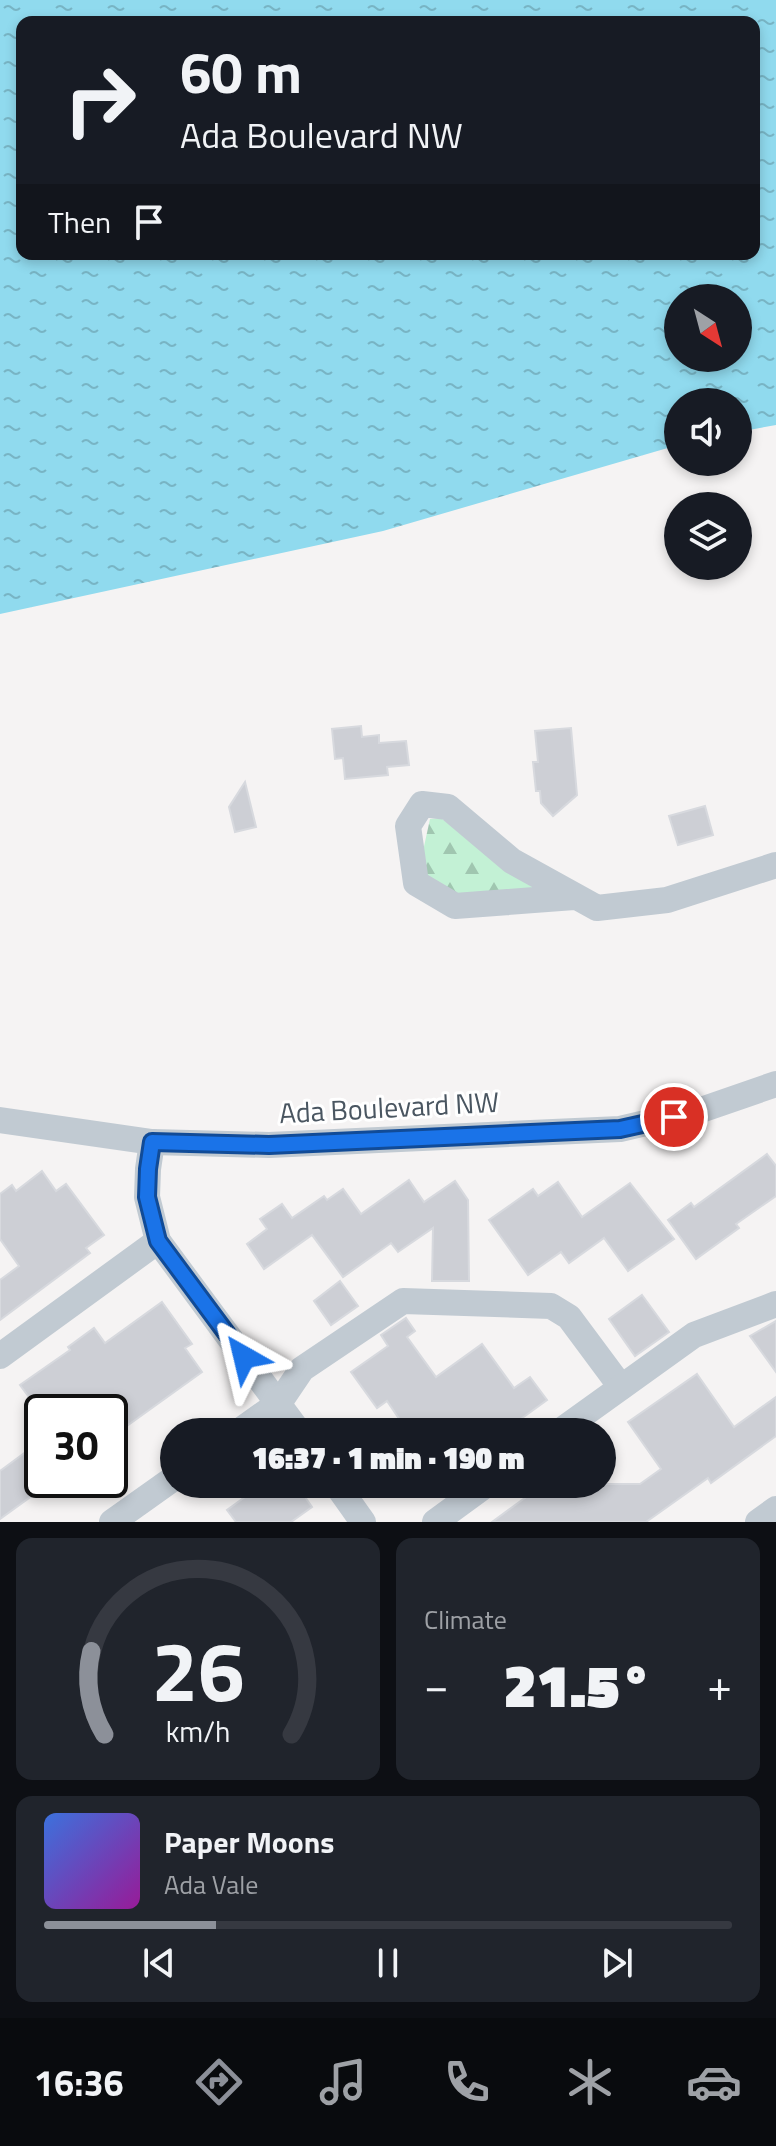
<!DOCTYPE html>
<meta charset="utf-8">
<style>
:root{--surface:#171b24;--page:#20242c;--text:#f1f3f6;--muted:#9ea1a6;--line:#363941;--accent:#8c9099}
body{margin:0;font-family:"Titillium Web",sans-serif;background:var(--page);color:var(--text);height:100vh;display:flex;flex-direction:column;font-size:30px;white-space:nowrap}
*{box-sizing:border-box;margin:0}
p{font-size:26px;color:var(--muted)}
.icon{flex:none;width:44px;height:44px;fill:none;stroke:currentColor;stroke-width:2;stroke-linecap:round;stroke-linejoin:round}
.map{position:relative;height:1522px;overflow:hidden}
.sheet{display:flex;flex-direction:column;gap:16px;padding:16px;background:#0d0f14;flex:1}
.sheet>*{flex:none}
.guide{position:absolute;left:16px;top:16px;width:744px;height:244px;border-radius:16px;box-shadow:0 4px 12px #0003;background:#171b24;color:var(--text);overflow:hidden}
.needle{width:52px;rotate:144deg}
.fabs{position:absolute;left:664px;top:284px;display:grid;gap:16px}
.fabs a{display:grid;place-items:center;width:88px;height:88px;border-radius:50%;background:var(--surface);box-shadow:0 4px 12px #0003;font-size:40px}
.speed{position:absolute;left:24px;top:1394px;display:flex;gap:16px;font-size:40px;font-weight:700;text-align:center}
.speed>*{display:grid;place-content:center;width:104px;height:104px;border-radius:50%;background:var(--surface);box-shadow:0 4px 12px #0003;line-height:1}
.speed .limit{border:4px solid #111;border-radius:12px;background:#fff;color:#111}
.pin{position:absolute;display:grid;place-items:center;width:68px;height:68px;color:#fff;margin:-34px;border:4px solid #fff;border-radius:50%;box-shadow:0 2px 8px #0007}
.me{position:absolute;width:88px;margin:-44px;rotate:323deg;stroke-linejoin:round;filter:drop-shadow(0 0 6px #0008)}
.turn{display:flex;align-items:center;gap:28px;height:168px;padding:0 32px;font-size:36px}
.turn .icon{width:104px;height:104px;stroke-width:2.5}
.turn b{display:block;font-size:56px;line-height:68px}
.then{display:flex;align-items:center;height:76px;padding:0 32px;background:#0003;gap:16px;font-size:30px}
.big{font-size:60px;font-weight:800;line-height:1.1}
.sheet .widget{flex:1;display:flex;flex-direction:column;justify-content:center;gap:12px;min-width:0;padding:0 28px;border-radius:16px;background:var(--page)}
.sheet .dial{align-items:center;gap:0}
.dial svg{height:208px;overflow:visible;fill:none;stroke:var(--line);stroke-width:7;stroke-linecap:round;text-anchor:middle}
.dial text{fill:var(--text);stroke:none}
.song{display:flex;align-items:center;gap:24px}
.cover{width:96px;height:96px;border-radius:12px;background:linear-gradient(135deg,hsl(220 70% 55%),hsl(300 70% 35%))}
.played{height:8px;border-radius:4px;background:linear-gradient(90deg,var(--accent) 25%,var(--line) 25%)}
.keys{display:flex;justify-content:space-around;direction:ltr}
.heat{display:flex;justify-content:space-between;align-items:center;font-size:44px;direction:ltr}
.sheet .tiles{flex:1;display:grid;gap:16px;grid-template-columns:1fr 1fr}
.widget:last-child{grid-column:span 2}
.trip{position:absolute;left:160px;top:1418px;width:456px;height:80px;border-radius:40px;background:var(--surface);box-shadow:0 4px 12px #0003;font-weight:800;line-height:80px;text-align:center}
.tab-bar{display:flex;height:128px;justify-content:space-around;align-items:center;background:#090b0e;color:var(--muted)}
.tab-bar .icon{width:56px;height:56px}
.tab-bar .current{color:var(--accent)}
.tab-bar b{font-size:36px;color:var(--text)}
.map>svg:first-child{display:block}
</style>
<div class="map">
<svg width="776" height="1522" viewBox="0 0 776 1522">
<defs>
<pattern id="forest-firs" width="22" height="20" patternUnits="userSpaceOnUse" patternTransform="scale(2)"><rect width="22" height="20" fill="#c3f1d5"/><path d="M5 1l3.5 6h-7zM16 11l3.5 6h-7z" fill="#a0c6b0"/></pattern>
<pattern id="water-ripples" width="26" height="14" patternUnits="userSpaceOnUse" patternTransform="scale(2)"><rect width="26" height="14" fill="#90daee"/><path d="M2 4q2-2 4 0t4 0M15 11q2-2 4 0t4 0" fill="none" stroke="#78b4c4"/></pattern>
</defs>
<rect width="100%" height="100%" fill="#f5f3f3"/>
<polygon fill="url(#forest-firs)" points="441,818 542,894 459,897 427,878 423,851 430,819"/>
<path fill="url(#water-ripples)" fill-rule="evenodd" d="M0 0H776V425L738 432V402H678V445L383 531 0 614ZM22 22H754V254H22ZM678 298H738V358H678Z"/>
<g fill="#cdcfd5" stroke="#d7d9de" stroke-width="2">
<polygon points="361,726 362,737 379,735 379,743 406,741 409,765 387,767 388,775 345,779 343,758 335,759 332,729"/>
<polygon points="571,728 577,795 553,816 541,803 540,791 536,791 533,762 538,762 535,731"/>
<polygon points="245,782 256,827 235,832 229,807"/>
<polygon points="705,806 713,835 678,845 669,816"/>
<polygon points="767,1154 776,1166 776,1196 736,1224 739,1228 696,1259 668,1220 691,1203 694,1207"/>
<polygon points="42,1171 56,1191 66,1184 104,1235 86,1248 90,1253 0,1320 0,1280 19,1266 0,1239 0,1194 12,1185 16,1191"/>
<polygon points="409,1180 424,1202 455,1181 468,1200 469,1281 432,1281 433,1228 398,1252 391,1243 343,1277 312,1235 264,1269 247,1244 267,1229 260,1219 282,1204 292,1218 324,1196 327,1200 343,1189 361,1214"/>
<polygon points="558,1182 582,1217 630,1183 674,1239 628,1271 604,1238 569,1263 561,1252 528,1275 489,1220 533,1189 538,1196"/>
<polygon points="340,1281 358,1306 331,1325 314,1301"/>
<polygon points="642,1295 669,1332 635,1356 609,1319"/>
<polygon points="162,1302 192,1344 185,1348 202,1372 110,1438 110,1412 40,1412 20,1385 70,1350 68,1347 94,1328 105,1343"/>
<polygon points="406,1318 415,1331 407,1337 436,1377 482,1344 514,1388 530,1377 547,1400 503,1432 408,1432 387,1401 377,1408 351,1372 388,1346 381,1335"/>
<polygon points="776,1321 776,1372 750,1336"/>
<polygon points="697,1374 734,1427 776,1397 776,1436 711,1483 708,1478 646,1522 492,1522 544,1484 640,1484 661,1469 628,1422"/>
<polygon points="42,1440 42,1480 54,1480 0,1519 0,1471"/>
<polygon points="263,1484 296,1484 312,1507 291,1522 236,1522 227,1510"/>
</g>
<g fill="none" stroke-linecap="round" stroke-linejoin="round">
<g stroke="#c1cad2" stroke-width="26">
<polyline points="574,897 455,906 416,883 408,826 422,804 448,807 512,861 597,908 667,900 776,865"/>
<polyline points="0,1120 152,1142 269,1145 620,1129 701,1110 776,1084"/>
<polyline points="152,1142 148,1169 147,1197 158,1241 299,1432"/>
<polyline points="0,1356 158,1241"/>
<polyline points="238,1432 279,1403 302,1369 403,1301 551,1306 569,1317 621,1387"/>
<polyline points="559,1432 694,1335 776,1304"/>
<polyline points="336,1484 363,1522"/>
<polyline points="112,1522 174,1478"/>
<polyline points="435,1522 487,1484"/>
<polyline points="758,1522 776,1509"/>
</g>
</g>
<g fill="none" stroke-linecap="round" stroke-linejoin="round">
<g stroke="#114b97" stroke-width="20">
<polyline id="route" points="244,1357 158,1241 147,1197 148,1169 152,1142 269,1145 620,1129 674,1117"/>
</g>
<use href="#route" stroke="#1a73e8" stroke-width="14"/>
</g>
<g text-anchor="middle" dominant-baseline="central" stroke-width="6" stroke-linejoin="round" paint-order="stroke">
<g font-size="28" fill="#4a5661" stroke="#fff">
<text transform="translate(389 1107) rotate(-3)">Ada Boulevard NW</text>
</g>
</g>
</svg>
<div class="fabs">
<a><svg class="needle" viewBox="-14 -14 28 28"><path d="M0-13l5 13h-10z" fill="#e53935"/><path d="M0 13l5-13h-10z" fill="#9ea1a6"/></svg></a>
<a><svg class="icon" aria-label="sound" viewBox="0 0 24 24"><path d="M4 9h4l5-4v14l-5-4H4zM17 9q2 3 0 6"/></svg></a>
<a><svg class="icon" aria-label="layers" viewBox="0 0 24 24"><path d="M12 4l9 5-9 5-9-5zM3 14l9 5 9-5"/></svg></a>
</div>
<div class="speed"><div class="limit">30</div></div>
<div class="pin" style="left:674px;top:1117px;background:#d93025"><svg class="icon" aria-label="arrive" viewBox="0 0 24 24"><path d="M6 21V4h12l-3 4 3 4H6"/></svg></div>
<svg class="me" style="left:244px;top:1357px" viewBox="-20 -20 40 40"><path d="M0-17L14 15 0 8-14 15z" fill="#1a73e8" stroke="#fff" stroke-width="4"/></svg>
<div class="trip">16:37 · 1 min · 190 m</div>
<div class="guide">
<div class="turn"><svg class="icon" aria-label="right" viewBox="0 0 24 24"><path d="M7 20v-9h11M14 6l5 5-5 5"/></svg><div><b>60 m</b>Ada Boulevard NW</div></div>
<div class="then">Then<svg class="icon" aria-label="arrive" viewBox="0 0 24 24"><path d="M6 21V4h12l-3 4 3 4H6"/></svg></div>
</div>
</div>
<section class="sheet">
<div class="tiles">
<div class="widget dial"><svg viewBox="0 0 100 80">
<path d="M14 69A42 42 0 1 1 86 69"/>
<path d="M14 69A42 42 0 0 1 9 37" stroke="#8c9099"/>
<text x="50" y="56" font-size="32" font-weight="700">26</text>
<text x="50" y="72" font-size="11">km/h</text>
</svg></div>
<div class="widget"><p>Climate</p>
<div class="heat"><a>−</a><b class="big">21.5°</b><a>+</a></div>
</div>
<div class="widget">
<div class="song"><i class="cover"></i><div><b>Paper Moons</b><p>Ada Vale</p></div></div>
<div class="played"></div>
<div class="keys"><svg class="icon" aria-label="previous" viewBox="0 0 24 24"><path d="M18 5L8 12l10 7zM5 5v14"/></svg><svg class="icon" aria-label="pause" viewBox="0 0 24 24"><path d="M8 5v14M16 5v14"/></svg><svg class="icon" aria-label="next" viewBox="0 0 24 24"><path d="M6 5l10 7-10 7zM19 5v14"/></svg></div>
</div>
</div>
</section>
<nav class="tab-bar">
<b>16:36</b>
<svg class="icon current" aria-label="directions" viewBox="0 0 24 24"><path d="M12 3l9 9-9 9-9-9zM9 14v-3h6M13 9l2 2-2 2"/></svg>
<svg class="icon" aria-label="music" viewBox="0 0 24 24"><path d="M9 18V5l10-2v13"/><circle cx="6" cy="18" r="3"/><circle cx="16" cy="16" r="3"/></svg>
<svg class="icon" aria-label="phone" viewBox="0 0 24 24"><path d="M5 4h4l2 5-3 2q2 4 5 5l2-3 5 2v4C11 20 4 13 5 4z"/></svg>
<svg class="icon" aria-label="climate" viewBox="0 0 24 24"><path d="M12 3v18M4 7l16 10M4 17L20 7"/></svg>
<svg class="icon" aria-label="car" viewBox="0 0 24 24"><path d="M5 17H2v-5l4-1 3-4h7l3 4 3 1v5h-3M9 17h6M6 11h13"/><circle cx="7" cy="17" r="2"/><circle cx="17" cy="17" r="2"/></svg>
</nav>
